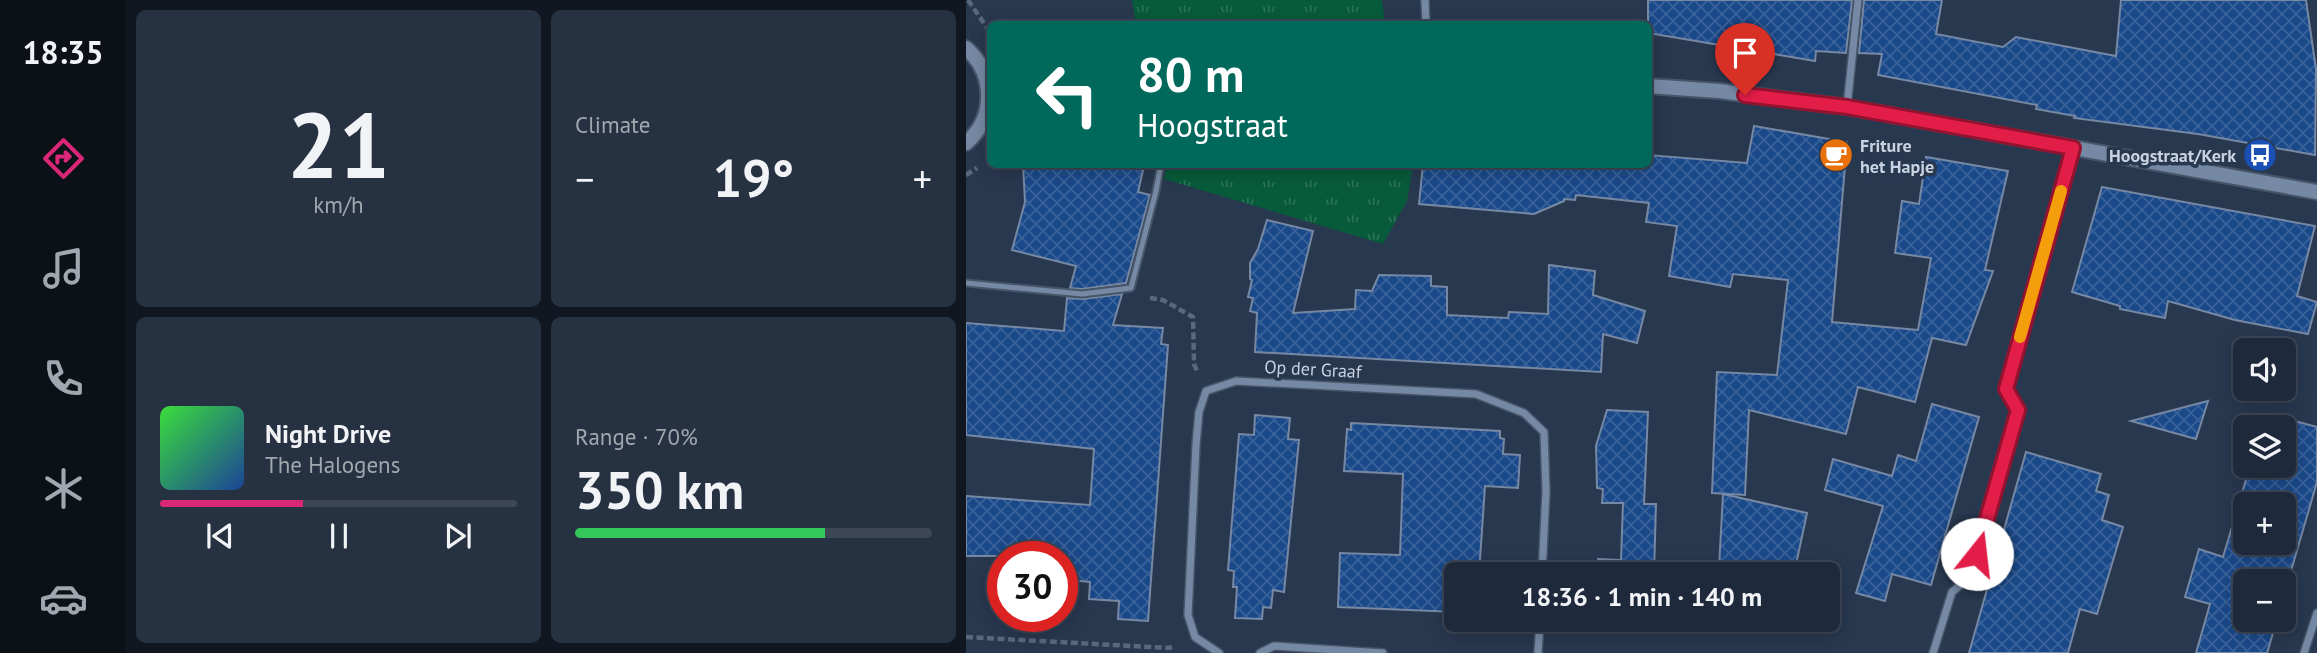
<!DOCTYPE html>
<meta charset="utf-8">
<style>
:root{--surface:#1e2a3b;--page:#263242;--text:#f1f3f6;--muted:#a1a7af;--line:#3c4655;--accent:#db2777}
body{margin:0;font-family:"PT Sans",sans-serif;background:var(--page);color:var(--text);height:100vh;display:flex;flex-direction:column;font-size:26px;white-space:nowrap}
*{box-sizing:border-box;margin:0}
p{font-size:23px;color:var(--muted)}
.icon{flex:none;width:38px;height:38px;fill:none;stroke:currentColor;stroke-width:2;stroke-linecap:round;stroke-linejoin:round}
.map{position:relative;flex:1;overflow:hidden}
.panel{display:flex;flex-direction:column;gap:10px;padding:10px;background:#101720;width:840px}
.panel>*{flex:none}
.banner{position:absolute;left:21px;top:21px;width:665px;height:147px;border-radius:10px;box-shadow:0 4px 18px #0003,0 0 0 2px var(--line);background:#00695c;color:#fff;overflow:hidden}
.buttons{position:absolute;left:1267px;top:338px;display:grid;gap:14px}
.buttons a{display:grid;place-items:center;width:63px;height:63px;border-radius:10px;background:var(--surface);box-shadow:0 4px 18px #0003,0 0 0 2px var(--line);font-size:35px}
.speed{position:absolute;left:21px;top:541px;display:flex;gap:14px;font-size:35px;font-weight:700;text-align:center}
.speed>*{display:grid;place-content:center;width:91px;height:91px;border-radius:50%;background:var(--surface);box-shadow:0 4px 18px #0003,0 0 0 2px var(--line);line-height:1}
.speed .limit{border:10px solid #d22;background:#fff;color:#111}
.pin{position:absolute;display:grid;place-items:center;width:60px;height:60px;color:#fff;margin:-72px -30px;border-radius:50% 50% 50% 0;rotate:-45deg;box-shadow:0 0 7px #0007}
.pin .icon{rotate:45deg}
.me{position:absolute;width:77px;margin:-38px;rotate:16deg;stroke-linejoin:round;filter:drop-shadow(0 0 5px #0008)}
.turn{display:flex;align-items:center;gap:24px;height:147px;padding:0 35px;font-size:32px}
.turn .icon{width:91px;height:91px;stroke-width:2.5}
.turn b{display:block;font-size:49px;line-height:60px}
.big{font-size:52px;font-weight:700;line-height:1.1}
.panel .widget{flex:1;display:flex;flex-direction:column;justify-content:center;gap:10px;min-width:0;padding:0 24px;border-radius:10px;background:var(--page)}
.panel .dial{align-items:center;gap:0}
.dial b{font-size:91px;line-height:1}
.song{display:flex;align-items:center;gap:21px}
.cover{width:84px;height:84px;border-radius:10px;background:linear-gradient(135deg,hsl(120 70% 55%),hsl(220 70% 35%))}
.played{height:7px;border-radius:4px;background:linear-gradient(90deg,var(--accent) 40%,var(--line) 40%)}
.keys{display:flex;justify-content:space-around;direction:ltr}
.heat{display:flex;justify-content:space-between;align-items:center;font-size:38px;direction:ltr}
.charge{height:10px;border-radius:5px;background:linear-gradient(90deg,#34c759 70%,var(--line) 0)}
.panel .tiles{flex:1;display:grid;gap:10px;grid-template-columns:repeat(2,1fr)}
.trip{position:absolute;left:478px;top:562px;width:396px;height:70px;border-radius:10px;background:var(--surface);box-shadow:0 4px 18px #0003,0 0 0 2px var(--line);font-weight:700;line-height:70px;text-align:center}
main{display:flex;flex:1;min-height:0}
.menu{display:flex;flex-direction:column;width:126px;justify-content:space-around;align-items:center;background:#0c1118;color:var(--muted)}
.menu .icon{width:49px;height:49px}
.menu .current{color:var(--accent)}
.menu b{font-size:32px;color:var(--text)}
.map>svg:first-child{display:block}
</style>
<main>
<nav class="menu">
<b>18:35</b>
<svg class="icon current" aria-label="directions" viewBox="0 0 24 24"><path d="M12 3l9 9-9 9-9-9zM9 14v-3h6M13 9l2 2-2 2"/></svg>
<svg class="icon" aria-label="music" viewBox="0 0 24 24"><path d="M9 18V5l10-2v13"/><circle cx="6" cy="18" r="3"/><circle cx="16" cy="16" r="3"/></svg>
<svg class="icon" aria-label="phone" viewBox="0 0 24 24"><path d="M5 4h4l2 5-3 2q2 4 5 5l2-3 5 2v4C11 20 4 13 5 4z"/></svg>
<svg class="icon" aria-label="climate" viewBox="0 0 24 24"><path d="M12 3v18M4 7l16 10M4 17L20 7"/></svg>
<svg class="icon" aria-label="car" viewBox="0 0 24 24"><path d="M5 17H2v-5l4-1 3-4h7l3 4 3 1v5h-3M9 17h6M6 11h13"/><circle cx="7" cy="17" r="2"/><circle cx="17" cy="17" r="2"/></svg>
</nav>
<section class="panel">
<div class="tiles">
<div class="widget dial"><b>21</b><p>km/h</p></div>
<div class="widget"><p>Climate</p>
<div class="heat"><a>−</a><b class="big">19°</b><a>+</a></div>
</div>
<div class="widget">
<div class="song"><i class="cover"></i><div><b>Night Drive</b><p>The Halogens</p></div></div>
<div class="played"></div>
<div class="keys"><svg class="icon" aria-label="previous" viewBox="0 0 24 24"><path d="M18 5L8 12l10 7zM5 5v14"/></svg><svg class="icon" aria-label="pause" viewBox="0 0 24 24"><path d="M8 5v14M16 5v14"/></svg><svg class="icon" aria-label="next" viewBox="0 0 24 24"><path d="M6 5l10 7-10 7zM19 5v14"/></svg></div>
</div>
<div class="widget"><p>Range · 70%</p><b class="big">350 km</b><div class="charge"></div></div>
</div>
</section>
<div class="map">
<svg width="1351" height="653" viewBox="0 0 1351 653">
<defs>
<pattern id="grass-tufts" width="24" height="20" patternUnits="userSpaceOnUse" patternTransform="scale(1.75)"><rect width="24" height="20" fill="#075b3b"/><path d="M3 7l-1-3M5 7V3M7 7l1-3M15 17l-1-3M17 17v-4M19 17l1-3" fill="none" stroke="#2a7257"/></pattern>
<pattern id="building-cross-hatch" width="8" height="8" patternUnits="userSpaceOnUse" patternTransform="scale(1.75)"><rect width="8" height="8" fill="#1a498a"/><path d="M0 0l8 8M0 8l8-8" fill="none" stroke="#3a629a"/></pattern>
</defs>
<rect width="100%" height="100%" fill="#28384f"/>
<g fill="url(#grass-tufts)">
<polygon points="166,0 416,0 419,24 170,24"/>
<polygon points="201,165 201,164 447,165 441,201 417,244 198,179"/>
</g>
<g fill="url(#building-cross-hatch)" stroke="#7688a3" stroke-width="2" fill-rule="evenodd">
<polygon points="682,0 886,0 880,53 850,51 849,61 682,33"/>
<polygon points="898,0 976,0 970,34 1037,47 1050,37 1150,56 1155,0 1340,0 1350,69 1349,155 1232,134 1108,118 1109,116 1070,109 1071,105 912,75 916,54 893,53"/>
<polygon points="788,126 881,142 866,322 952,330 965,258 929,253 936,201 953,204 960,157 1042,171 1019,270 1027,271 1000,345 966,338 949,402 892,387 880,434 783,410 779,495 746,493 751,372 811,375 822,280 767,274 764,287 703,276 711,226 680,222 683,203 610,195 609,200 598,199 598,201 568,214 453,204 457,164 682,164 682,155 781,163"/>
<polygon points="57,164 154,164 177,170 172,192 184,195 160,283 116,289 104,288 110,266 46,250 59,202"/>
<polygon points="1136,187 1349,226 1331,296 1351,302 1342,334 1269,320 1202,301 1199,318 1154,309 1154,306 1106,292"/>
<polygon points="301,220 347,231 327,313 389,309 390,290 406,291 413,275 465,276 465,286 481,287 481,315 542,318 543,312 582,314 583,265 629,271 627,295 679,311 671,343 637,334 635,372 289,352 291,313 284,311 287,298 282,297 286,280 284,279 284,263 292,249"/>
<polygon points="156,294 147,325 197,328 195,344 202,345 182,621 152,619 153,601 123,599 124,582 96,579 96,556 0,556 0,496 124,505 128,449 0,435 0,323 98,331 101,298 117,299"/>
<polygon points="1242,401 1230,439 1165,421"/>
<polygon points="966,404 1013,417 965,585 926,574 919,601 890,593 917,506 859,490 867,459 926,476 932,455 950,461"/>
<polygon points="641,410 682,412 678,504 690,504 688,574 631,574 632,559 655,560 657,503 636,503 637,489 631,488 630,446"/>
<polygon points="289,415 324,418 322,439 333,440 318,592 307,590 305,608 297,607 296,619 269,618 271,587 267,587 268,571 262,570 273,434 288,435"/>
<path d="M1318 418 1351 427V482L1318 595V581H1279V620H1311L1301 653H1230L1244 604 1219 597 1233 549 1257 557 1284 466H1318ZM1279 504H1318V542H1279Z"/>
<polygon points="385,423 534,431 534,438 538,439 537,454 554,455 552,488 519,486 513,574 490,574 490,612 372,607 374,553 434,555 437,474 378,471 381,429 385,430"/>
<polygon points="1060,452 1135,474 1130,491 1143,495 1136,520 1157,527 1131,614 1114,609 1102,653 1003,653"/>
<polygon points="757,494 841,513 828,574 782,574 753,568"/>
<polygon points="628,620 686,620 677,620 677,627 628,625"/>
</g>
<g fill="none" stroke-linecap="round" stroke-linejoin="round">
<g stroke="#475568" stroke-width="9">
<polyline id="lane" points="0,283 116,294 165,288 190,191 195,164"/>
</g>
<g stroke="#475568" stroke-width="10">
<g id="street">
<polyline points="459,0 460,24"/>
<polyline points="881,107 892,0"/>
<polyline points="253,653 229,637 222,615 230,445 233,412 240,391 270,381 510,394 558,413 578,432 580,491 576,574"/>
<polyline points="294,653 308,646 417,653"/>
<polyline points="572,653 574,620"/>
<polyline points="967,653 986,592 1004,577 1052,409 1040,389 1107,148"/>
<polyline points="1338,653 1351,613"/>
</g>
</g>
<g stroke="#475568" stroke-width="18">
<g id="secondary">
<path d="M0 48C29 73 30 118 0 143"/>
<polyline points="682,86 753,91 881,107 1351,192"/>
</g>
</g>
<g stroke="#59687c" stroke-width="4.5" stroke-dasharray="7 3.5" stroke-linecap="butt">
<polyline points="2,0 24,32"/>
<polyline points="0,175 11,168"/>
<polyline points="184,298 197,300 227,317 228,364 231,371"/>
<polyline points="0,637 203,648 209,646"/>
</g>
<use href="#lane" stroke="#7689a4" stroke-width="5"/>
<use href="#street" stroke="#7689a4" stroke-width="7"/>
<use href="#secondary" stroke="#7689a4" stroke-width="14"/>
</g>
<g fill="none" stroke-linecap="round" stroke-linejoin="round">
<g stroke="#92132f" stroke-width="18">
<polyline id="route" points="779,95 881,107 1107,148 1040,389 1052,410 1011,554"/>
</g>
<use href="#route" stroke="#e11d48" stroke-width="12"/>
<polyline stroke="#f59e0b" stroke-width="12" points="1054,337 1095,191"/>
</g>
<defs>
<g id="cafe-disc" transform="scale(1.75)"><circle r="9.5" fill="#e8710a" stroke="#28384f"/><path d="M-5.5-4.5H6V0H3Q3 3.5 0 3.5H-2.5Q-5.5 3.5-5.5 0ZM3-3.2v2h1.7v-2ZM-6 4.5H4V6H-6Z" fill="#fff"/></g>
<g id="bus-disc" transform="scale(1.75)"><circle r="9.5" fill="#1a4fb4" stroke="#28384f"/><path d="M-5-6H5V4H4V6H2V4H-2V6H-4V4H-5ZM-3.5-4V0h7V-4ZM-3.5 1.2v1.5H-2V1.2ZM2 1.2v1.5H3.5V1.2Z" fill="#fff"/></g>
</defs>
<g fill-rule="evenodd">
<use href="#cafe-disc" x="870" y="155"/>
<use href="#bus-disc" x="1294" y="155"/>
</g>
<g text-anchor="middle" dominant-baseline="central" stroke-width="7" stroke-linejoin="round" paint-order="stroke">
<g font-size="18" font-weight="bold" fill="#c8d2e1" stroke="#28384f" text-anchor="start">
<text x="894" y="145">Friture<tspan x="894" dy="21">het Hapje</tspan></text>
<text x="1270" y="155" text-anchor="end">Hoogstraat/Kerk</text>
</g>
<g font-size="18" fill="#c8d2e1" stroke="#28384f">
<text transform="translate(347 369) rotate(3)">Op der Graaf</text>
</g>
</g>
</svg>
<div class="buttons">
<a><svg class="icon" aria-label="sound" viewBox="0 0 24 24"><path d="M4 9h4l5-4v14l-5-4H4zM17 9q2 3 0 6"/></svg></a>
<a><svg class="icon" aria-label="layers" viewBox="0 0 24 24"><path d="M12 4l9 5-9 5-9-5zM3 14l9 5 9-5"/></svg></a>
<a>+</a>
<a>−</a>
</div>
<div class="speed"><div class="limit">30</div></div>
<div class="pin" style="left:779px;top:95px;background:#d93025"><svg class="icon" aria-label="arrive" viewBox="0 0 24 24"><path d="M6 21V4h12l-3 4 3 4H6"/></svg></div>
<svg class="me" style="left:1011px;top:554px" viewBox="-20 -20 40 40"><circle r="19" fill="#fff"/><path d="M0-13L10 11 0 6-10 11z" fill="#e11d48"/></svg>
<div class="trip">18:36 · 1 min · 140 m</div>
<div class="banner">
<div class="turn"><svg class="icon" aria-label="left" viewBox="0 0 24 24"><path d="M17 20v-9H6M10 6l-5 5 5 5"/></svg><div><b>80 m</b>Hoogstraat</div></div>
</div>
</div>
</main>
